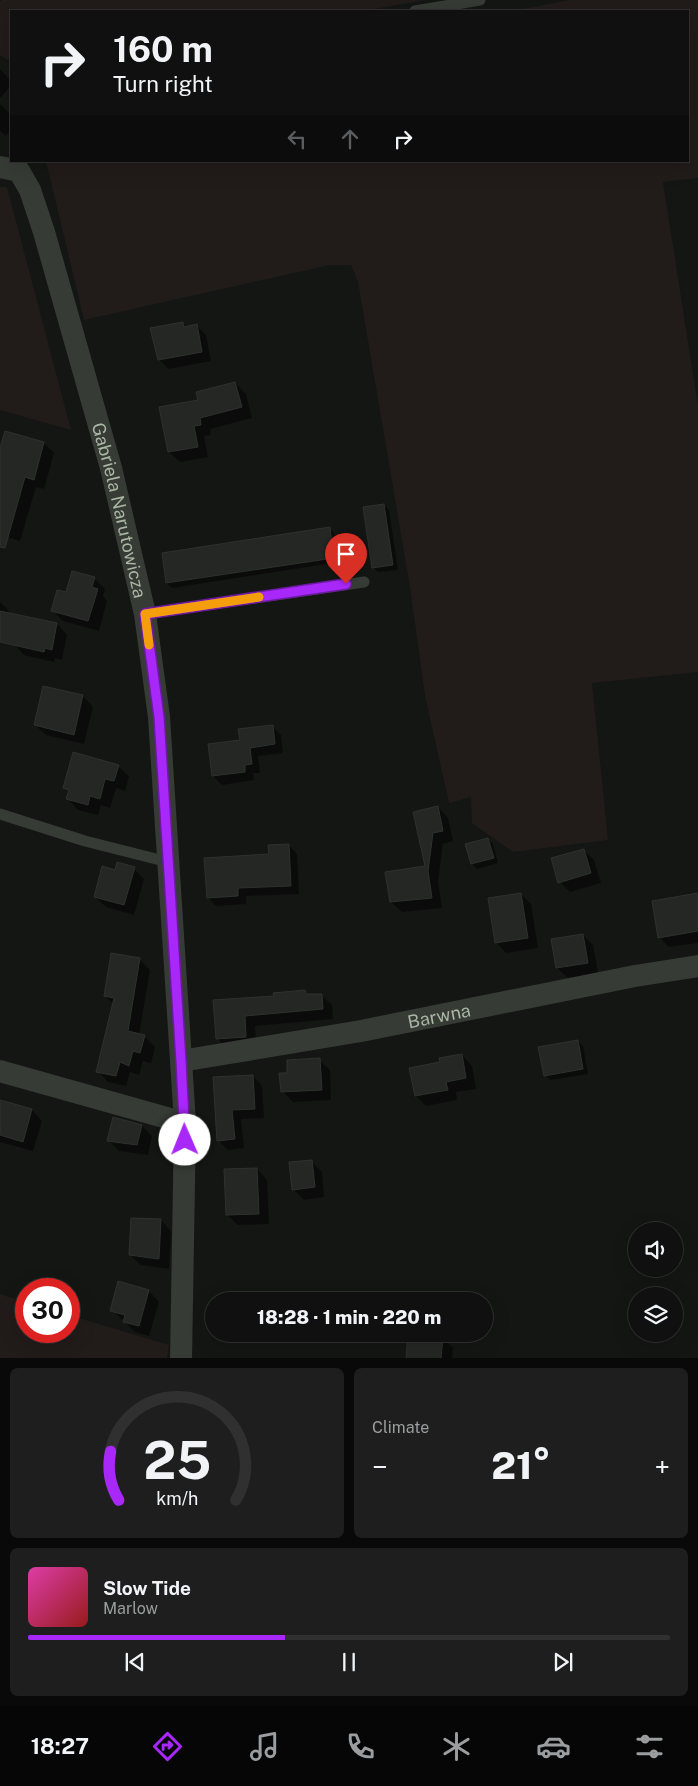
<!DOCTYPE html>
<meta charset="utf-8">
<style>
:root{--surface:#0f100f;--page:#1d1e1d;--text:#f1f3f6;--muted:#9b9d9e;--line:#2f302f;--accent:#a828fa}
body{margin:0;font-family:"Public Sans",sans-serif;background:var(--page);color:var(--text);height:100vh;display:flex;flex-direction:column;font-size:19px;white-space:nowrap}
*{box-sizing:border-box;margin:0}
p{font-size:16px;color:var(--muted)}
.icon{flex:none;width:28px;height:28px;fill:none;stroke:currentColor;stroke-width:2;stroke-linecap:round;stroke-linejoin:round}
.map{position:relative;height:1358px;overflow:hidden}
.details{display:flex;flex-direction:column;gap:10px;padding:10px;background:#080908;flex:1}
.details>*{flex:none}
.guide{position:absolute;left:10px;top:10px;width:679px;height:152px;border-radius:0px;box-shadow:0 5px 20px #0002,0 0 0 1px var(--line);background:#0f100f;color:var(--text);overflow:hidden}
.tools{position:absolute;left:628px;top:1222px;display:grid;gap:10px}
.tools a{display:grid;place-items:center;width:55px;height:55px;border-radius:50%;background:var(--surface);box-shadow:0 5px 20px #0002,0 0 0 1px var(--line);font-size:25px}
.speed{position:absolute;left:15px;top:1278px;display:flex;gap:10px;font-size:25px;font-weight:700;text-align:center}
.speed>*{display:grid;place-content:center;width:65px;height:65px;border-radius:50%;background:var(--surface);box-shadow:0 5px 20px #0002,0 0 0 1px var(--line);line-height:1}
.speed .limit{border:8px solid #d22;background:#fff;color:#111}
.pin{position:absolute;display:grid;place-items:center;width:42px;height:42px;color:#fff;margin:-51px -21px;border-radius:50% 50% 50% 0;rotate:-45deg;box-shadow:0 0 5px #0007}
.pin .icon{rotate:45deg}
.me{position:absolute;width:55px;margin:-28px;rotate:359deg;stroke-linejoin:round;filter:drop-shadow(0 0 4px #0008)}
.turn{display:flex;align-items:center;gap:18px;height:105px;padding:0 20px;font-size:22px}
.turn .icon{width:65px;height:65px;stroke-width:2.5}
.turn b{display:block;font-size:35px;line-height:42px}
.lanes{display:flex;align-items:center;height:48px;padding:0 20px;background:#0003;justify-content:center;gap:25px;direction:ltr}
.lanes .off{opacity:.35}
.big{font-size:38px;font-weight:800;line-height:1.1}
.details .tile{flex:1;display:flex;flex-direction:column;justify-content:center;gap:8px;min-width:0;padding:0 18px;border-radius:8px;background:var(--page)}
.details .dial{align-items:center;gap:0}
.dial svg{height:130px;overflow:visible;fill:none;stroke:var(--line);stroke-width:7;stroke-linecap:round;text-anchor:middle}
.dial text{fill:var(--text);stroke:none}
.song{display:flex;align-items:center;gap:15px}
.cover{width:60px;height:60px;border-radius:8px;background:linear-gradient(135deg,hsl(320 70% 55%),hsl(0 70% 35%))}
.played{height:5px;border-radius:2px;background:linear-gradient(90deg,var(--accent) 40%,var(--line) 40%)}
.keys{display:flex;justify-content:space-around;direction:ltr}
.heat{display:flex;justify-content:space-between;align-items:center;font-size:28px;direction:ltr}
.details .tiles{flex:1;display:grid;gap:10px;grid-template-columns:1fr 1fr}
.tile:last-child{grid-column:span 2}
.trip{position:absolute;left:205px;top:1292px;width:288px;height:50px;border-radius:25px;background:var(--surface);box-shadow:0 5px 20px #0002,0 0 0 1px var(--line);font-weight:800;line-height:50px;text-align:center}
.dock{display:flex;height:80px;justify-content:space-around;align-items:center;background:#060606;color:var(--muted)}
.dock .icon{width:35px;height:35px}
.dock .selected{color:var(--accent)}
.dock b{font-size:22px;color:var(--text)}
.map>svg:first-child{display:block}
</style>
<div class="map">
<svg width="698" height="1359" viewBox="0 0 698 1359">
<rect width="100%" height="100%" fill="#141614"/>
<g fill="#211b1a">
<polygon points="2,0 426,0 362,11 11,11 11,56 7,60 0,55 0,2"/>
<polygon points="569,0 698,0 698,178 663,182 698,406 698,672 592,683 608,840 513,852 472,823 471,797 449,803 425,696 410,587 358,282 351,265 330,265 84,320 46,161 688,161 688,11 513,11"/>
<polygon points="0,187 7,187 71,430 0,410"/>
<polygon points="0,1294 26,1302 26,1331 69,1331 69,1315 169,1345 167,1358 0,1358"/>
</g>
<g fill="#0007">
<polygon points="0,69 11,81 11,86 0,98"/>
<polygon points="0,104 11,115 11,130 6,136 0,131"/>
<polygon points="183,323 187,327 197,326 206,335 211,361 168,369 159,359"/>
<polygon points="235,383 246,394 252,418 210,429 211,435 204,436 208,457 180,462 169,452 199,401"/>
<polygon points="44,443 54,453 44,489 36,487 20,541 0,535 0,452"/>
<polygon points="384,505 389,510 398,570 378,572 373,567"/>
<polygon points="329,528 334,533 339,562 172,588 167,583"/>
<polygon points="94,578 105,589 103,596 107,601 99,631 63,621 52,610 67,594"/>
<polygon points="0,602 9,611 5,628 0,627"/>
<polygon points="20,616 57,624 67,635 62,660 55,658 54,662 24,655 14,644"/>
<polygon points="44,688 83,696 93,707 84,744 46,735 35,725"/>
<polygon points="272,726 281,735 283,753 258,756 260,773 253,773 254,780 222,785 213,776 241,741"/>
<polygon points="118,766 129,776 125,791 116,788 110,808 101,805 98,815 78,810 68,799 70,793 65,788"/>
<polygon points="438,807 448,818 453,841 443,844 438,882 442,908 402,912 391,902 426,867"/>
<polygon points="488,839 493,844 498,863 477,869 472,864"/>
<polygon points="289,845 297,854 299,894 246,896 246,904 216,906 208,898 270,855"/>
<polygon points="584,850 594,860 601,883 570,892 560,882"/>
<polygon points="134,869 144,879 134,915 106,907 95,897 116,871"/>
<polygon points="521,894 531,904 538,948 506,953 496,942"/>
<polygon points="698,894 698,943 669,947 659,937"/>
<polygon points="583,935 593,945 598,973 568,978 557,968 552,940"/>
<polygon points="139,959 150,970 139,1035 144,1036 155,1047 151,1063 143,1061 139,1075 130,1072 126,1086 108,1082 98,1071 113,1004 105,996"/>
<polygon points="305,991 309,996 321,995 332,1005 333,1019 255,1026 256,1047 228,1049 217,1038 215,1001 275,997"/>
<polygon points="578,1041 583,1046 588,1074 550,1080 545,1075"/>
<polygon points="462,1055 472,1066 476,1089 456,1092 457,1100 426,1106 416,1096 442,1063"/>
<polygon points="319,1060 330,1070 331,1100 293,1102 282,1091"/>
<polygon points="253,1076 262,1086 264,1118 241,1119 244,1148 228,1150 218,1140 215,1079"/>
<polygon points="0,1101 32,1110 42,1121 33,1151 0,1142"/>
<polygon points="142,1126 152,1136 148,1155 119,1151 109,1141"/>
<polygon points="311,1161 322,1172 324,1197 304,1200 293,1189"/>
<polygon points="257,1169 267,1180 269,1224 238,1225 227,1215"/>
<polygon points="161,1220 171,1231 169,1269 141,1265 130,1255"/>
<polygon points="119,1283 149,1291 159,1302 149,1336 135,1332 112,1310"/>
<polygon points="312,1294 330,1294 337,1301 312,1301"/>
<polygon points="242,1334 283,1334 283,1343 251,1343"/>
<polygon points="319,1334 340,1334 340,1337 322,1337"/>
<polygon points="442,1337 453,1348 452,1359 408,1359"/>
</g>
<g fill="#242724" stroke="#2e322e">
<polygon points="183,322 184,327 197,324 202,352 158,360 150,328"/>
<polygon points="235,382 242,407 200,418 201,425 194,426 198,447 168,452 159,407 198,400 196,392"/>
<polygon points="5,431 44,442 34,480 25,477 5,548 0,547 0,448"/>
<polygon points="384,504 393,565 372,568 363,507"/>
<polygon points="330,527 334,558 166,583 162,553"/>
<polygon points="72,571 95,577 92,587 98,589 88,621 51,611 57,590 66,592"/>
<polygon points="0,611 57,623 52,650 45,648 44,652 0,642"/>
<polygon points="43,686 83,695 74,735 34,725"/>
<polygon points="273,725 275,744 250,748 252,764 245,765 245,772 212,776 208,744 240,740 238,729"/>
<polygon points="73,752 119,765 114,781 105,779 100,799 90,796 88,805 66,799 69,790 63,788"/>
<polygon points="438,806 443,831 433,833 428,871 432,898 390,902 385,872 425,866 413,812"/>
<polygon points="488,838 494,858 471,864 465,844"/>
<polygon points="289,844 291,886 238,888 238,896 207,898 204,858 269,854 268,845"/>
<polygon points="584,849 591,873 558,883 551,858"/>
<polygon points="117,862 135,867 124,905 94,897 102,866 115,870"/>
<polygon points="521,893 528,938 495,943 488,898"/>
<polygon points="698,893 698,931 658,938 652,901"/>
<polygon points="583,934 588,963 556,968 551,939"/>
<polygon points="111,953 140,958 128,1031 145,1035 140,1053 133,1051 129,1066 120,1062 116,1076 96,1072 114,998 104,996"/>
<polygon points="305,990 306,994 322,994 323,1009 245,1016 246,1037 216,1039 213,1000 274,996 273,993"/>
<polygon points="578,1040 583,1069 544,1076 538,1047"/>
<polygon points="462,1054 466,1078 446,1082 448,1090 415,1096 409,1068 440,1062 439,1058"/>
<polygon points="320,1058 322,1090 281,1092 279,1073 287,1073 287,1060"/>
<polygon points="253,1075 255,1109 232,1110 235,1139 217,1141 213,1077"/>
<polygon points="0,1100 32,1109 23,1142 0,1135"/>
<polygon points="113,1117 142,1125 137,1145 107,1141"/>
<polygon points="312,1160 315,1187 292,1190 289,1162"/>
<polygon points="257,1168 259,1214 226,1215 224,1169"/>
<polygon points="131,1218 161,1219 159,1259 129,1255"/>
<polygon points="118,1281 149,1290 139,1326 123,1322 125,1315 110,1311"/>
<polygon points="408,1334 443,1336 441,1359 406,1359"/>
</g>
<g fill="none" stroke-linecap="round" stroke-linejoin="round">
<g stroke="#363b35" stroke-width="11">
<polyline points="415,11 480,0"/>
<polyline points="145,614 364,582"/>
<polyline points="0,814 85,841 168,862"/>
</g>
<g stroke="#363b35" stroke-width="22">
<path id="s1" d="M0 167 19 171 30 190 44 232 111 468 145 614 159 717 185 1123 181 1359"/>
<path id="s2" d="M181 1061 361 1031 635 976 698 966"/>
<polyline points="0,1071 185,1123"/>
</g>
</g>
<g fill="none" stroke-linecap="round" stroke-linejoin="round">
<g stroke="#6d1aa2" stroke-width="12">
<polyline id="route" points="185,1140 181,1061 159,717 145,614 346,584"/>
</g>
<use href="#route" stroke="#a828fa" stroke-width="9"/>
<polyline stroke="#f59e0b" stroke-width="9" points="149,645 145,614 259,597"/>
</g>
<g text-anchor="middle" dominant-baseline="central" stroke-width="5" stroke-linejoin="round" paint-order="stroke">
<g font-size="18" fill="#abb7a5" stroke="#0f110f">
<text stroke="none"><textPath href="#s1" startOffset="374">Gabriela Narutowicza</textPath></text>
<text stroke="none"><textPath href="#s2" startOffset="262">Barwna</textPath></text>
</g>
</g>
</svg>
<div class="tools">
<a><svg class="icon" aria-label="sound" viewBox="0 0 24 24"><path d="M4 9h4l5-4v14l-5-4H4zM17 9q2 3 0 6"/></svg></a>
<a><svg class="icon" aria-label="layers" viewBox="0 0 24 24"><path d="M12 4l9 5-9 5-9-5zM3 14l9 5 9-5"/></svg></a>
</div>
<div class="speed"><div class="limit">30</div></div>
<div class="pin" style="left:346px;top:584px;background:#d93025"><svg class="icon" aria-label="arrive" viewBox="0 0 24 24"><path d="M6 21V4h12l-3 4 3 4H6"/></svg></div>
<svg class="me" style="left:185px;top:1140px" viewBox="-20 -20 40 40"><circle r="19" fill="#fff"/><path d="M0-13L10 11 0 6-10 11z" fill="#a828fa"/></svg>
<div class="trip">18:28 · 1 min · 220 m</div>
<div class="guide">
<div class="turn"><svg class="icon" aria-label="right" viewBox="0 0 24 24"><path d="M7 20v-9h11M14 6l5 5-5 5"/></svg><div><b>160 m</b>Turn right</div></div>
<div class="lanes"><svg class="icon off" aria-label="left" viewBox="0 0 24 24"><path d="M17 20v-9H6M10 6l-5 5 5 5"/></svg><svg class="icon off" aria-label="ahead" viewBox="0 0 24 24"><path d="M12 20V5M6 11l6-6 6 6"/></svg><svg class="icon" aria-label="right" viewBox="0 0 24 24"><path d="M7 20v-9h11M14 6l5 5-5 5"/></svg></div>
</div>
</div>
<section class="details">
<div class="tiles">
<div class="tile dial"><svg viewBox="0 0 100 80">
<path d="M14 69A42 42 0 1 1 86 69"/>
<path d="M14 69A42 42 0 0 1 9 39" stroke="#a828fa"/>
<text x="50" y="56" font-size="32" font-weight="700">25</text>
<text x="50" y="72" font-size="11">km/h</text>
</svg></div>
<div class="tile"><p>Climate</p>
<div class="heat"><a>−</a><b class="big">21°</b><a>+</a></div>
</div>
<div class="tile">
<div class="song"><i class="cover"></i><div><b>Slow Tide</b><p>Marlow</p></div></div>
<div class="played"></div>
<div class="keys"><svg class="icon" aria-label="previous" viewBox="0 0 24 24"><path d="M18 5L8 12l10 7zM5 5v14"/></svg><svg class="icon" aria-label="pause" viewBox="0 0 24 24"><path d="M8 5v14M16 5v14"/></svg><svg class="icon" aria-label="next" viewBox="0 0 24 24"><path d="M6 5l10 7-10 7zM19 5v14"/></svg></div>
</div>
</div>
</section>
<nav class="dock">
<b>18:27</b>
<svg class="icon selected" aria-label="directions" viewBox="0 0 24 24"><path d="M12 3l9 9-9 9-9-9zM9 14v-3h6M13 9l2 2-2 2"/></svg>
<svg class="icon" aria-label="music" viewBox="0 0 24 24"><path d="M9 18V5l10-2v13"/><circle cx="6" cy="18" r="3"/><circle cx="16" cy="16" r="3"/></svg>
<svg class="icon" aria-label="phone" viewBox="0 0 24 24"><path d="M5 4h4l2 5-3 2q2 4 5 5l2-3 5 2v4C11 20 4 13 5 4z"/></svg>
<svg class="icon" aria-label="climate" viewBox="0 0 24 24"><path d="M12 3v18M4 7l16 10M4 17L20 7"/></svg>
<svg class="icon" aria-label="car" viewBox="0 0 24 24"><path d="M5 17H2v-5l4-1 3-4h7l3 4 3 1v5h-3M9 17h6M6 11h13"/><circle cx="7" cy="17" r="2"/><circle cx="17" cy="17" r="2"/></svg>
<svg class="icon" aria-label="filters" viewBox="0 0 24 24"><path d="M4 7h16M4 17h16"/><circle cx="9" cy="7" r="2"/><circle cx="15" cy="17" r="2"/></svg>
</nav>
